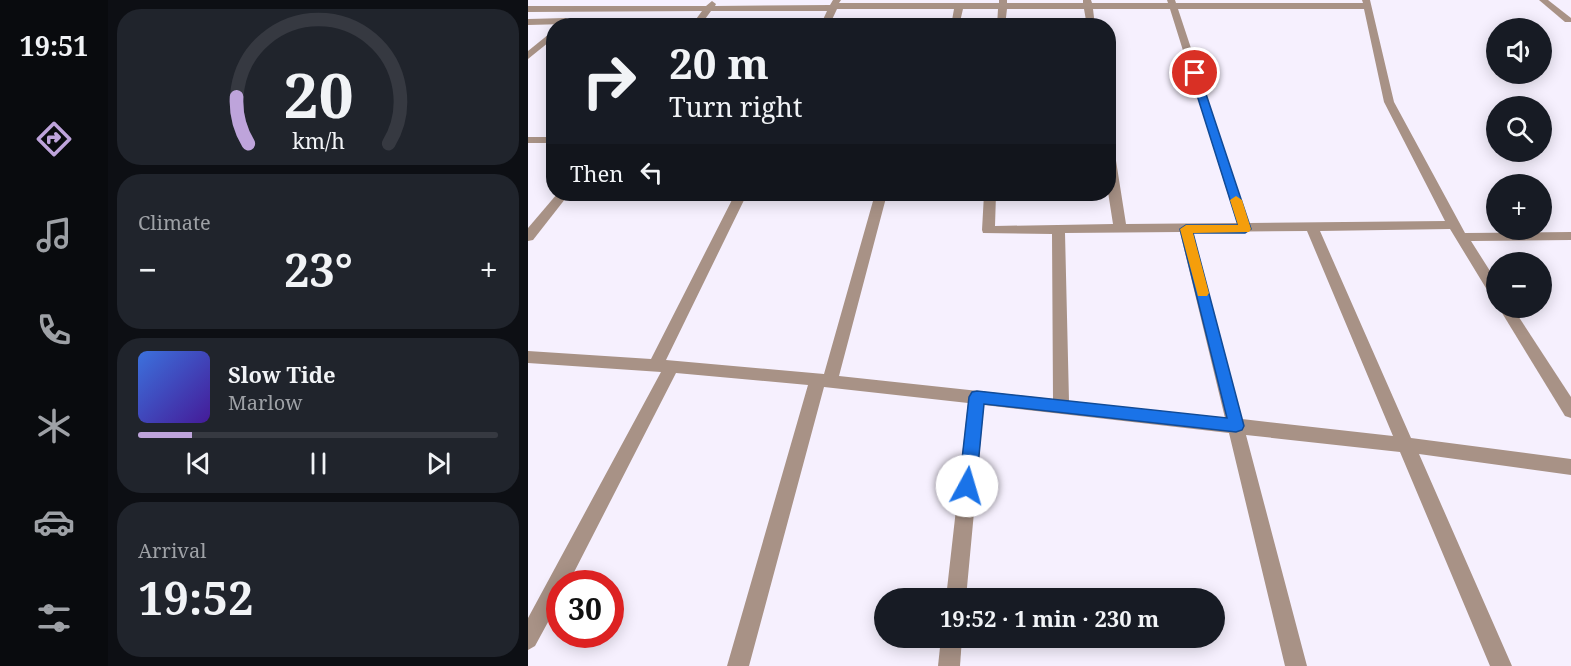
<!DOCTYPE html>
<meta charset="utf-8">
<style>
:root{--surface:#171b24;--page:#20242c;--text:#f1f3f6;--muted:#9ea1a6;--line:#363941;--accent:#bea4db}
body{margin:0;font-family:"Noto Serif",serif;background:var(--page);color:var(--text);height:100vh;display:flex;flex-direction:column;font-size:22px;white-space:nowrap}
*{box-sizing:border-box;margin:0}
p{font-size:20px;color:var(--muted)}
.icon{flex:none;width:33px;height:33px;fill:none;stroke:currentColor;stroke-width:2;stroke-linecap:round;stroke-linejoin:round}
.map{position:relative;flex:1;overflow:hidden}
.details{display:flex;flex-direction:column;gap:9px;padding:9px;background:#0d0f14;width:420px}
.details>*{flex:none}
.top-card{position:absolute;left:18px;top:18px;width:570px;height:183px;border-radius:24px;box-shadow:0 3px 15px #0003;background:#171b24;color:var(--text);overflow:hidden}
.fabs{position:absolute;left:958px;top:18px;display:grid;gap:12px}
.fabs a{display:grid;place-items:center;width:66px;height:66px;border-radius:50%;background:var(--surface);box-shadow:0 3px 15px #0003;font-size:30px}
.speed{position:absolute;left:18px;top:570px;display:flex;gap:12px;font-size:30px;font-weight:700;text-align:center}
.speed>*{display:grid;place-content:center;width:78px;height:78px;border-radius:50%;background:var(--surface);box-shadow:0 3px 15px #0003;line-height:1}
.speed .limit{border:9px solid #d22;background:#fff;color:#111}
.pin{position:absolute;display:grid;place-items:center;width:51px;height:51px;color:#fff;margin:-26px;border:3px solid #fff;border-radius:50%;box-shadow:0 2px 6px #0007}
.me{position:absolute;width:66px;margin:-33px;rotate:6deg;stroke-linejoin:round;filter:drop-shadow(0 0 4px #0008)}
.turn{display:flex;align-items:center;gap:21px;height:126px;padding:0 24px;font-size:27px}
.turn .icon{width:78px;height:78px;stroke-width:2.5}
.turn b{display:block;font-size:42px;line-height:51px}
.then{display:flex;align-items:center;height:57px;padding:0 24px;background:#0003;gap:12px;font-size:22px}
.big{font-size:45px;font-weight:700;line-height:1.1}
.details .tile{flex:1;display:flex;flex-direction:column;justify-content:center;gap:9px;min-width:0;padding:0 21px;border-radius:24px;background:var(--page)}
.details .dial{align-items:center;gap:0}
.dial svg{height:156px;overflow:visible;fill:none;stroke:var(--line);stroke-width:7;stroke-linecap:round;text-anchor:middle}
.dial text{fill:var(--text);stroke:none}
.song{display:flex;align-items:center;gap:18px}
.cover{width:72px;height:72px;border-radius:9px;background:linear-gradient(135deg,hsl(220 70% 55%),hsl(260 70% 35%))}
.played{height:6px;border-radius:3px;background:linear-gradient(90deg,var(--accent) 15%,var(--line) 15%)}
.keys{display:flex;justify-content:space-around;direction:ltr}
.heat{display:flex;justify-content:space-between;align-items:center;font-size:33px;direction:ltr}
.trip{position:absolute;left:346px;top:588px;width:351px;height:60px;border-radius:30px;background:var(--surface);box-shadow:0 3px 15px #0003;font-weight:700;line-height:60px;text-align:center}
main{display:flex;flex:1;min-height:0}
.menu{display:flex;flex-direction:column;width:108px;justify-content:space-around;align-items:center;background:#090b0e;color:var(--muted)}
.menu .icon{width:42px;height:42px}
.menu .current{color:var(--accent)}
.menu b{font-size:27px;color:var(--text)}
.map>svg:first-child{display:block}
</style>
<main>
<nav class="menu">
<b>19:51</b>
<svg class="icon current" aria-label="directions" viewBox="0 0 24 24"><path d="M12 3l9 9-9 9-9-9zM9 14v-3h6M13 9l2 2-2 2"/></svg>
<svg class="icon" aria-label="music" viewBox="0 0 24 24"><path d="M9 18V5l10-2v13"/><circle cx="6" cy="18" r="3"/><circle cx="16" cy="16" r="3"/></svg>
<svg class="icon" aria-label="phone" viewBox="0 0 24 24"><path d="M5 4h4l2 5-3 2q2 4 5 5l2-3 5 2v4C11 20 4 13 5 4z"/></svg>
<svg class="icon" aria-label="climate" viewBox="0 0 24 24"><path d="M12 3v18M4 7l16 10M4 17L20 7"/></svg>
<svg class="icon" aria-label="car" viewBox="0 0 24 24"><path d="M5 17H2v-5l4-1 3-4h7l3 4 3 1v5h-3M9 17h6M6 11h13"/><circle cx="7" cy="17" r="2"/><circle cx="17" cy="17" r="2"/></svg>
<svg class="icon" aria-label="filters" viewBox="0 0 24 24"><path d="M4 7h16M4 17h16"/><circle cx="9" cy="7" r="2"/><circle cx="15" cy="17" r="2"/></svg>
</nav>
<section class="details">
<div class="tile dial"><svg viewBox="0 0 100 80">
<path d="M14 69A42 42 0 1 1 86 69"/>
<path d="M14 69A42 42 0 0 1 8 45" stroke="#bea4db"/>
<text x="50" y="56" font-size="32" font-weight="700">20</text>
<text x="50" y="72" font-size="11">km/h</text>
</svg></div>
<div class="tile"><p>Climate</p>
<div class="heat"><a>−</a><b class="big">23°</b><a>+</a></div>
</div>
<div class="tile">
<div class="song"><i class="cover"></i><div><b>Slow Tide</b><p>Marlow</p></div></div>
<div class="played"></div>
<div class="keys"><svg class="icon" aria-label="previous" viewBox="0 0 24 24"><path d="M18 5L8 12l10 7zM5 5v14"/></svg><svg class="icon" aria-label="pause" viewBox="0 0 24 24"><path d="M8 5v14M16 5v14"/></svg><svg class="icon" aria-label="next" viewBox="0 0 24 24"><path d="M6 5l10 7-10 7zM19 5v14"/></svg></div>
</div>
<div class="tile"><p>Arrival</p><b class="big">19:52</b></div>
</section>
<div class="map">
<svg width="1043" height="666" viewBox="0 0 1043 666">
<rect width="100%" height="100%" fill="#f6f0fe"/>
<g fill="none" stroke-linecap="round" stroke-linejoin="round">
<g fill="#a89286" fill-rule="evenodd">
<path d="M305 0H313L311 3H471V0H479V3H555V0H563L564 3H640L639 0H647L648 3H835L834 0H842L866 102 937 233 1043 232V240L943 241 969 282V299L964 298 922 229 792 231 883 438 1043 459V475L891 454 984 666H962L872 452 718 435 779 666H757L701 433 456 405 438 598H418L440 403 296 387 221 666H199L280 385 148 373 40 584H32V600L7 646 0 650V618L133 372 0 363V351L123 359 207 194H219L138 360 296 374 347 194H359L311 376 525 399 524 234 455 233 454 230 456 194H468L467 226 585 224 580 192V145L586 148 598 224 709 223 642 9H565L567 26H559L556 9H479L477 26H469L470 9H435L431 26H423L426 9H309L301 26H292L299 11H183L172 26H163L174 11 0 12V6H178L184 1 188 4 187 6 302 5ZM650 9H836L856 102 917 221 721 223ZM779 231 865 436 714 419 665 232ZM652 232 697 418 541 401 537 233Z"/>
<polygon points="1011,0 1020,0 1043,18 1043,22 1037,22"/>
<polygon points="0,19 38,18 42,21 38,24 0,25"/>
<polygon points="26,30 26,38 0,59 0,51"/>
<rect x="0" y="137" width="26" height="6"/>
<polygon points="29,194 41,194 5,240 0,241 0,228"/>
<polygon points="971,308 985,308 1043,397 1043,418 1037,416"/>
<polygon points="413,638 434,638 432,666 410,666"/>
</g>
</g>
<polygon fill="#1a73e8" stroke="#114b97" stroke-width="1.5" points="667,70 671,73 723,229 717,233 665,233 716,426 714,430 708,432 456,404 448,486 445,492 439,494 434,492 431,486 441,397 444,392 449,391 699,418 652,229 658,225 710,225 662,73"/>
<polygon fill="#f59e0b" points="708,196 714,200 723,229 721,232 665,233 681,293 679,296 670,296 652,229 658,225 710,225 702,200"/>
</svg>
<div class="fabs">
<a><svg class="icon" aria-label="sound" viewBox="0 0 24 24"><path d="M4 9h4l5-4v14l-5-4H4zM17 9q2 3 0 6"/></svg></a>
<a><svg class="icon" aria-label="search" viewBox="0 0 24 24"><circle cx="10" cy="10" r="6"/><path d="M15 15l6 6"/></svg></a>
<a>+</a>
<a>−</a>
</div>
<div class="speed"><div class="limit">30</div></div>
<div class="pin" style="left:667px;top:73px;background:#d93025"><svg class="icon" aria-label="arrive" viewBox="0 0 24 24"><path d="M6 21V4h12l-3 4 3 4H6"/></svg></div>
<svg class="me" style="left:439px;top:486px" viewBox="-20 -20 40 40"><circle r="19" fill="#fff"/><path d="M0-13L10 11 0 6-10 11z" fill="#1a73e8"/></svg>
<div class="trip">19:52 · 1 min · 230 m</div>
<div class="top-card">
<div class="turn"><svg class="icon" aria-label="right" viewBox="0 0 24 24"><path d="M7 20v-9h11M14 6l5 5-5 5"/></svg><div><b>20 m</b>Turn right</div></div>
<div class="then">Then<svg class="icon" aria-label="left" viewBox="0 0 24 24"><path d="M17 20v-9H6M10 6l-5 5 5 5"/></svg></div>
</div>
</div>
</main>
